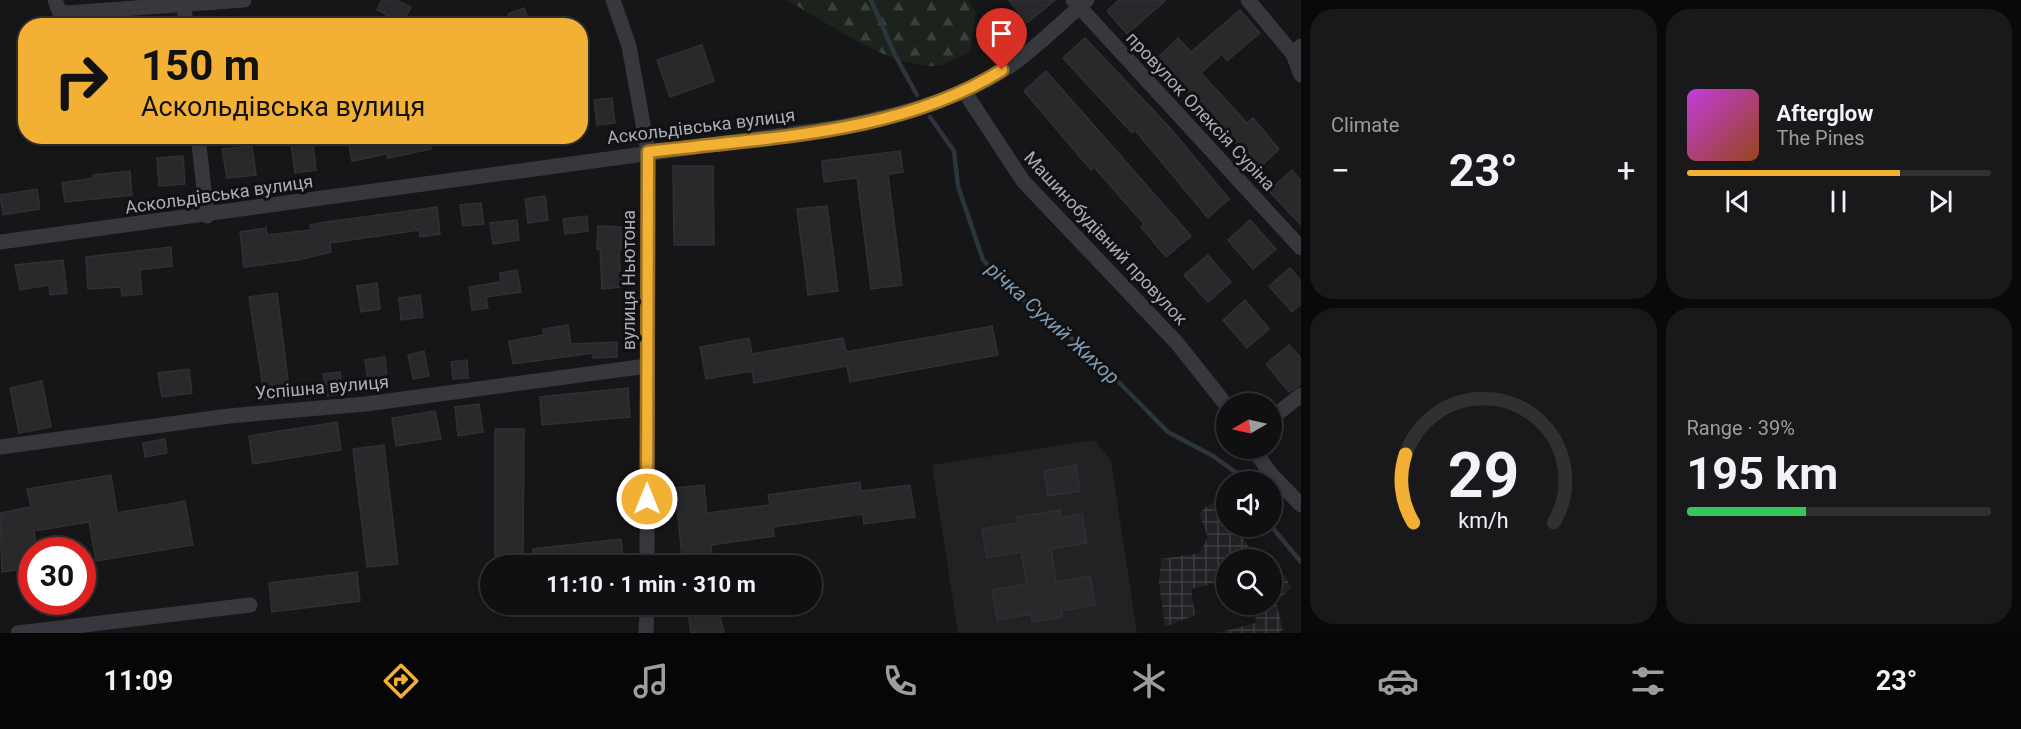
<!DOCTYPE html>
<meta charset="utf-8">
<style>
:root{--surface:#101012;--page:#19191b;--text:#f1f3f6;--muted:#9c9d9f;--line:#303032;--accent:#f2b134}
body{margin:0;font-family:Roboto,sans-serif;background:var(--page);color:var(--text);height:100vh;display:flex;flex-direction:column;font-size:22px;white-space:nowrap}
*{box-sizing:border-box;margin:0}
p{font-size:20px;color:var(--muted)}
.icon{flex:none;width:33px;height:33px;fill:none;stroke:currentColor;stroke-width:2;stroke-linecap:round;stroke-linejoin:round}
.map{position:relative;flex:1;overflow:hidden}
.side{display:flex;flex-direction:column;gap:9px;padding:9px;background:#09090a;width:720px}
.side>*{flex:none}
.hud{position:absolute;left:18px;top:18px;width:570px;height:126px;border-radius:24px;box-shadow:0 3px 9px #0003,0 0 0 2px var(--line);background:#f2b134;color:#111;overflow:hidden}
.needle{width:39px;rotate:261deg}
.controls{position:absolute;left:1216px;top:393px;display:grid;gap:12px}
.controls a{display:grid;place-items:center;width:66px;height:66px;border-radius:50%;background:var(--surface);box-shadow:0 3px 9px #0003,0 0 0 2px var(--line);font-size:30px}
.speed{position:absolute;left:18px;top:537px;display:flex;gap:12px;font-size:30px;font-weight:700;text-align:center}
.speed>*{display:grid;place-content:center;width:78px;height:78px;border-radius:50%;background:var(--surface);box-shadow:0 3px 9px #0003,0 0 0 2px var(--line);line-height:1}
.speed .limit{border:9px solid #d22;background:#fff;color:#111}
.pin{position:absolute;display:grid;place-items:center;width:51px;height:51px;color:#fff;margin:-62px -26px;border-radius:50% 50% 50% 0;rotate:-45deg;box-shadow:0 0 6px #0007}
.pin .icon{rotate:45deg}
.me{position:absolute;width:66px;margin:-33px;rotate:0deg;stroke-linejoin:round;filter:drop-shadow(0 0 4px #0008)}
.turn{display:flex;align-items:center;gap:21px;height:126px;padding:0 24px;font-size:27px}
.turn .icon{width:78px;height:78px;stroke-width:2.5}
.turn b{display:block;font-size:42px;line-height:51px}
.big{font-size:45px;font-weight:700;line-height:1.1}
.side .widget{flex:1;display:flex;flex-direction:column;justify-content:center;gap:9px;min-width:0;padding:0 21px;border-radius:24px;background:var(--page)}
.side .dial{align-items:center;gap:0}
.dial svg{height:156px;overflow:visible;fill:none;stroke:var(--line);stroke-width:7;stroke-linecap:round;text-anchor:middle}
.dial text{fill:var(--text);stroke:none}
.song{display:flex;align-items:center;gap:18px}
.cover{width:72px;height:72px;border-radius:9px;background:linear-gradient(135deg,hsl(290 70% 55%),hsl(20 70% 35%))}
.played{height:6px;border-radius:3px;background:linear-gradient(90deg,var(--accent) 70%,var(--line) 70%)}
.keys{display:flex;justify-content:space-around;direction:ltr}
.heat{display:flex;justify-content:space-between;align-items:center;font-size:33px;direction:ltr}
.charge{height:9px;border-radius:4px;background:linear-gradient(90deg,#34c759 39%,var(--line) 0)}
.side .tiles{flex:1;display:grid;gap:9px;grid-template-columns:repeat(2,1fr)}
.trip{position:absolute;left:480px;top:555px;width:342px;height:60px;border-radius:30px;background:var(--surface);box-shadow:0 3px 9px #0003,0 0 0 2px var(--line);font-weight:700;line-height:60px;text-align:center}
.dock{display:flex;height:96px;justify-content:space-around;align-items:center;background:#060607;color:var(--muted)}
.dock .icon{width:42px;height:42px}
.dock .on{color:var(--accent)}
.dock b{font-size:27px;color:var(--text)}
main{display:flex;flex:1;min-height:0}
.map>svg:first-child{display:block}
</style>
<main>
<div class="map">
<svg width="1301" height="633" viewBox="0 0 1301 633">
<defs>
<pattern id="industrial-grid" width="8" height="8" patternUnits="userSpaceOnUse" patternTransform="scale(1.5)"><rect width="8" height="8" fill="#222225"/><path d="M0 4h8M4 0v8" fill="none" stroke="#3f3f43"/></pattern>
<pattern id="forest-firs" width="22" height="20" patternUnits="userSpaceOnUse" patternTransform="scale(1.5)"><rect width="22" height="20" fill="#1c231d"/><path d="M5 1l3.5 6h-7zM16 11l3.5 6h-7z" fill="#3a403c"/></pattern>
</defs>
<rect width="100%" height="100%" fill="#161618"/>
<polygon fill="#222225" points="1094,440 1111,461 1137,633 958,633 932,465"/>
<g fill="url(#industrial-grid)">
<polygon points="1224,493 1227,497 1227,526 1239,527 1241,535 1257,559 1227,560 1227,580 1191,589 1195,615 1165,627 1159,583 1161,559 1200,553 1208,537 1199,513"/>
<polygon points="1272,574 1286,576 1290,588 1276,603 1283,629 1279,633 1217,633 1256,623 1254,605 1272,604"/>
</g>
<path fill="url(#forest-firs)" d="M786 0H968L976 12 970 52C960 56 943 67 932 66 882 64 830 23 786 0Z"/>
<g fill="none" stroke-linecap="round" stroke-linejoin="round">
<g stroke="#2c353c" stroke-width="4.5">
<polyline points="871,0 895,55 917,95"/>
<polyline points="930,117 954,151 958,186 983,260 1006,285 1092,355 1168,432 1213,456 1241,476 1244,482"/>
<polyline points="1271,526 1301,562"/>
</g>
</g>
<g fill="#29292c" stroke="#303034" stroke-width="1.5">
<polygon points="382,0 396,0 411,7 402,23 377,10"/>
<polygon points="1009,0 1055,0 1027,23"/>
<polygon points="1119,0 1166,0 1127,34 1107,11"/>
<polygon points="524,8 531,26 513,26 508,14"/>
<polygon points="1240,10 1260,33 1227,61 1222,54 1201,73 1247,123 1253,118 1279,149 1258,169 1224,131 1218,137 1191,106 1195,102 1156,59 1178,38 1191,52"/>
<polygon points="1085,38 1170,128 1229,199 1208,218 1135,130 1132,133 1063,58"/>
<polygon points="702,45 714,81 670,97 657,60"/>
<polygon points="1046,71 1191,236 1166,257 1141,227 1144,224 1094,167 1091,170 1024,91"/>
<polygon points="612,98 615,123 597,125 594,100"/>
<polygon points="347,136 428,136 431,149 388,158 387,154 352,161"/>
<polygon points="313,143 316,170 295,173 291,145"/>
<polygon points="252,146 256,175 227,178 222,149"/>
<polygon points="900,151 903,172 888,174 902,285 871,289 857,178 824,182 822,161"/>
<polygon points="183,156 185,184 159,186 157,158"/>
<polygon points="673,166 713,166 714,245 674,245"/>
<polygon points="1292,170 1301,181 1301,225 1269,191"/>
<polygon points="130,171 132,195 65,202 62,183 94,178 93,175"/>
<polygon points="37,189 40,209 3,215 0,195"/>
<polygon points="545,196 548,220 528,223 525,199"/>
<polygon points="481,203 484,224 463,226 460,205"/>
<polygon points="827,206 838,291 808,295 797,209"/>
<polygon points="437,207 440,234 420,237 419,230 330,243 331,252 298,260 244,267 240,232 266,228 267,235 311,230 310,225 326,222"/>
<polygon points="587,216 588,231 565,234 563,219"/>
<polygon points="517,220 519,240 493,244 490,223"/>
<polygon points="1250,220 1276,249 1253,269 1228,240"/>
<polygon points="598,226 622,227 621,250 619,250 621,287 602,289 600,249 597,249"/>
<polygon points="171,247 172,266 140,270 142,294 122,296 121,287 88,289 86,257"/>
<polygon points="1208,255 1231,282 1208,302 1184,275"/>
<polygon points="63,260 67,293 50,295 49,285 20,290 15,265"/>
<polygon points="1290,268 1301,281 1301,304 1292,312 1269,286"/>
<polygon points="517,270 521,292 486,297 488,308 472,310 469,287 501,282 500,273"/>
<polygon points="377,283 380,309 361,312 357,286"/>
<polygon points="277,293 290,396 265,400 249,297"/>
<polygon points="420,295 423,317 401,320 399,298"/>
<polygon points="1245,300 1269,329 1247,348 1223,320"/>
<polygon points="568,325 571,344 617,342 617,357 593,358 593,353 513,364 509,341 544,335 543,329"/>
<polygon points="992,326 998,355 850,382 847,366 754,383 752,371 706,379 700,347 749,338 752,354 843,338 846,352"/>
<polygon points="1289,345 1301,358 1301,384 1289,392 1266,364"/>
<polygon points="424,351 429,376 413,379 408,355"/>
<polygon points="385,357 387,380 368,382 365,360"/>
<polygon points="467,360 468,378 453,379 451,362"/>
<polygon points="189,369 192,393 162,397 158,373"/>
<polygon points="340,372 344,394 327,396 323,374"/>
<polygon points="42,381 51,427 19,433 10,388"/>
<polygon points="628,388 630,417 542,425 540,397"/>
<polygon points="479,404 483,432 458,436 455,407"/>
<polygon points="435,411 441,439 396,446 392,418"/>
<polygon points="337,422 341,450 253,464 249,436"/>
<polygon points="495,429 524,429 523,556 495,556"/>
<polygon points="165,439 167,453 145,457 143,443"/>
<polygon points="384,445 398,564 367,567 353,449"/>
<polygon points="1076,465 1080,491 1048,496 1044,471"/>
<polygon points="111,475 117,513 185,501 193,545 96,561 89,522 34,531 37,550 32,550 32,568 2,572 0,513 31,507 27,489"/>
<polygon points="860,482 861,491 910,485 915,517 864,524 863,514 773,527 774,536 711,545 713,566 683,566 675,488 704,485 707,513 770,505 768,495"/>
<polygon points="1060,510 1061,518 1082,514 1087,543 1051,549 1056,582 1090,576 1095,605 1061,611 1062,617 1032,622 1031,614 997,620 992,590 1027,584 1021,552 987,558 982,529 1018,523 1017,517"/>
<polygon points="621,539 624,566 535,566 533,549"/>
<polygon points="357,572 360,601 272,612 269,583"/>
<polygon points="687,604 717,604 724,633 691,633"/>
</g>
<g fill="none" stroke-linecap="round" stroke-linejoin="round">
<g stroke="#37383d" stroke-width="15">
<polyline points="55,0 59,11 67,13 244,0"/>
<polyline points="613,0 629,46 648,152 647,566"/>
<polyline points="1073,0 1301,248"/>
<polyline points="1248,0 1293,54"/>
<polyline points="184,5 186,26"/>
<polyline points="1301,46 1293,54 1301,75"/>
<polyline points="964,91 1023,181 1177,343 1227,406"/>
<polyline points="198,136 207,216"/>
<path d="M0 242 834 128C899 115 967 99 1021 58 1044 40 1066 19 1087 0"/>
<polyline points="1272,418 1301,395"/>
<polyline points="0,447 229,416 366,404 647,366"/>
<polyline points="1253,448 1270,473 1301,505"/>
<polyline points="18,633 250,605"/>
<polyline points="646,633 647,604"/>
</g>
</g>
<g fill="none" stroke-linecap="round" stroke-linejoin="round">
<g stroke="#9d7322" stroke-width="15">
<path id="route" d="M647 499 648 152C766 137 899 135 1002 70"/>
</g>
<use href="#route" stroke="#f2b134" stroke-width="10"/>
</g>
<g text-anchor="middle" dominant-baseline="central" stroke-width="6" stroke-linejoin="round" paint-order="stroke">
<g font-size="18" fill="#a8adb8" stroke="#111113">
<text transform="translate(1201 111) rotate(47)">провулок Олексія Суріна</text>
<text transform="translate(701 126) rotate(-7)">Аскольдівська вулиця</text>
<text transform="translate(219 194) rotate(-8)">Аскольдівська вулиця</text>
<text transform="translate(1106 238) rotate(47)">Машинобудівний провулок</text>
<text transform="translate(628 280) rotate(-90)">вулиця Ньютона</text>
<text transform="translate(322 387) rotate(-5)">Успішна вулиця</text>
</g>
<g font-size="20" font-style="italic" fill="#7f9bb3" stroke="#111113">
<text transform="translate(1053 323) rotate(42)">річка Сухий Жихор</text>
</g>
</g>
</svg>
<div class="controls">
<a><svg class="needle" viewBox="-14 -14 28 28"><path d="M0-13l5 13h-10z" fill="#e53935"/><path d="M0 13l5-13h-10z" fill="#9c9d9f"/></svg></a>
<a><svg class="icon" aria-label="sound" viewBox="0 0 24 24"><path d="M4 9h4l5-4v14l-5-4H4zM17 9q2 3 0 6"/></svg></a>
<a><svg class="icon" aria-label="search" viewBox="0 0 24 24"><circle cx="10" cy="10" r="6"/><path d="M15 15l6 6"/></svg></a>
</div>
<div class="speed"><div class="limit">30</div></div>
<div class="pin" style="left:1002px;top:70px;background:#d93025"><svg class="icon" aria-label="arrive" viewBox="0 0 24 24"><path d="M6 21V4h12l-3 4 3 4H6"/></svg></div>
<svg class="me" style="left:647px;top:499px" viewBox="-20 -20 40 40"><circle r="17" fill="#f2b134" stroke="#fff" stroke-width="3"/><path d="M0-11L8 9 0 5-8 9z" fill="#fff"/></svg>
<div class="trip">11:10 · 1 min · 310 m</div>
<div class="hud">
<div class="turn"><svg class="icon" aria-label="right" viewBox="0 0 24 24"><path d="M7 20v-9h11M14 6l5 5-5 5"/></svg><div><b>150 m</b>Аскольдівська вулиця</div></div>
</div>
</div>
<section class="side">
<div class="tiles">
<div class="widget"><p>Climate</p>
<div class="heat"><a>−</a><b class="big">23°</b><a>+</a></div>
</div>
<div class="widget">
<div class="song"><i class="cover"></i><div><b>Afterglow</b><p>The Pines</p></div></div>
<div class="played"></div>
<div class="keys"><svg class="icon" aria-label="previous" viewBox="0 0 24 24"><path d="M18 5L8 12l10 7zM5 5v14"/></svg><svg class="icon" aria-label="pause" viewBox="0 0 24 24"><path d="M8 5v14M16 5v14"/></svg><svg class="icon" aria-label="next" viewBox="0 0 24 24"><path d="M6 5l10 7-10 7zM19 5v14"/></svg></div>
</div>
<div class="widget dial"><svg viewBox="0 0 100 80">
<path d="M14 69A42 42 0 1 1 86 69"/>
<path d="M14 69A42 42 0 0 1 10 34" stroke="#f2b134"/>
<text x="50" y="56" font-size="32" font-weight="700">29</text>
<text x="50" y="72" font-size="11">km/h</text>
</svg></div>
<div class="widget"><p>Range · 39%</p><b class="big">195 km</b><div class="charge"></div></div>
</div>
</section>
</main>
<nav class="dock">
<b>11:09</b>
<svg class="icon on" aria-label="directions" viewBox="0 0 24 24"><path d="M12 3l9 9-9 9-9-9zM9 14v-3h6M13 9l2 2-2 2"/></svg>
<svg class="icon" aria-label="music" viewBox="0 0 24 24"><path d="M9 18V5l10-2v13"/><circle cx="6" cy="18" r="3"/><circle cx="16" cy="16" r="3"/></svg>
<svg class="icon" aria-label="phone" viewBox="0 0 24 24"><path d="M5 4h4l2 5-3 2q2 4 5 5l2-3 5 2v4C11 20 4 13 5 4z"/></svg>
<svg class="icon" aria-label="climate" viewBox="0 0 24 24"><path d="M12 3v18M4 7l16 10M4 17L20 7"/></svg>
<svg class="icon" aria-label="car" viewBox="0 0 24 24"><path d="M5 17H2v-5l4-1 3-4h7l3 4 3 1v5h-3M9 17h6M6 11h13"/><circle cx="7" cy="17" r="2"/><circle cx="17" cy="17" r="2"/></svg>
<svg class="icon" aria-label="filters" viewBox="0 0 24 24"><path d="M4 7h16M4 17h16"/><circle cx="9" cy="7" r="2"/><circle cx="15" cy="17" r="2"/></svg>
<b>23°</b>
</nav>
